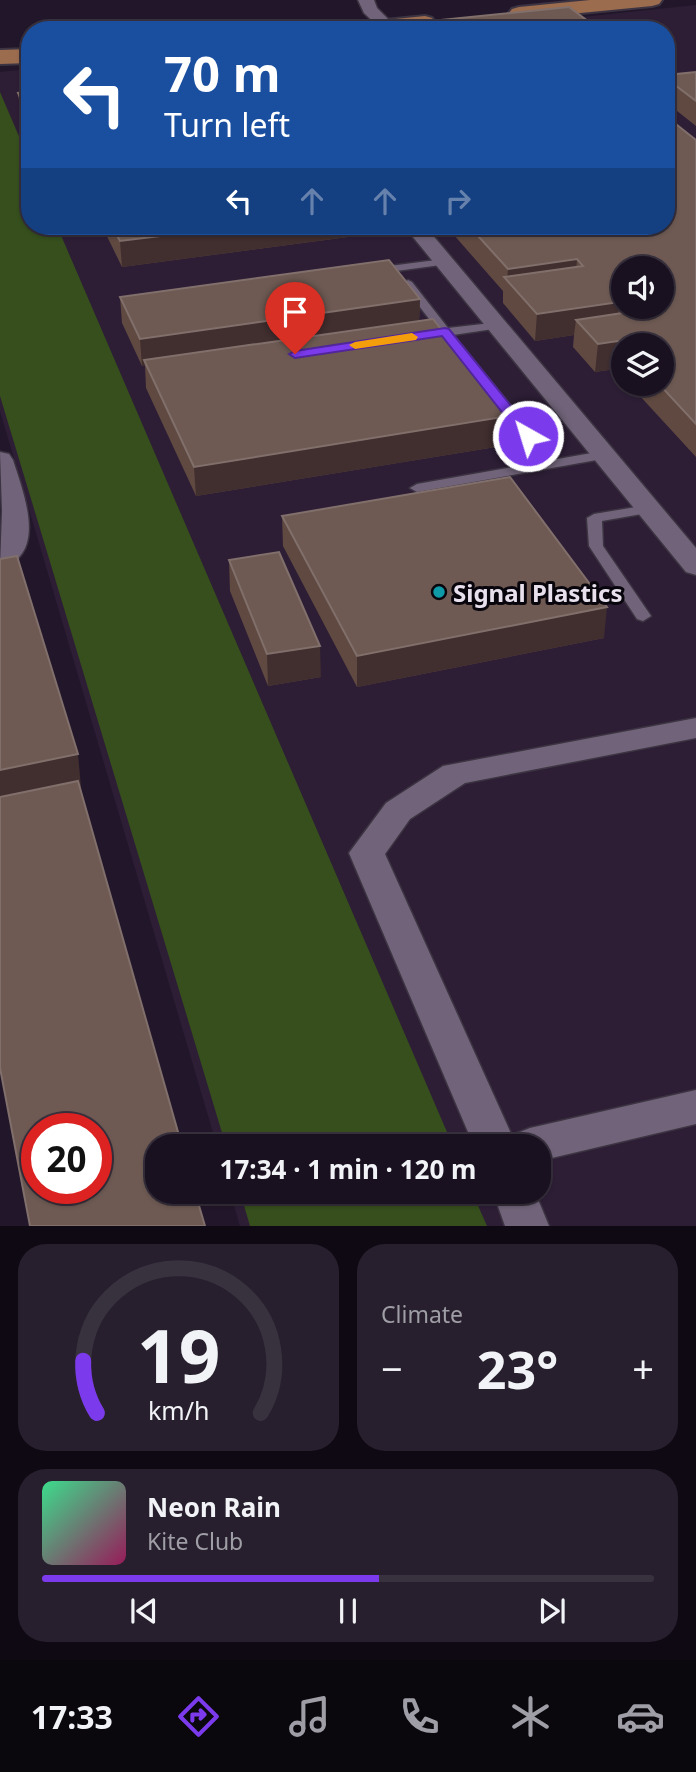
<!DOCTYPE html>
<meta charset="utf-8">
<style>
:root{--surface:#1a1120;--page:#271f2d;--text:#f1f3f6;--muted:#9f9da5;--line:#38313e;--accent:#7c3aed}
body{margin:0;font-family:"Noto Sans",sans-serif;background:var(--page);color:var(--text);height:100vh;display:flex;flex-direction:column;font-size:26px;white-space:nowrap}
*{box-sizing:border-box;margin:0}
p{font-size:23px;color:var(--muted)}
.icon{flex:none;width:38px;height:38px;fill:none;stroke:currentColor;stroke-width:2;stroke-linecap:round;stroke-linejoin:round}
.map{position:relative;height:1226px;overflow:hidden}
.drawer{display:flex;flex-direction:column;gap:18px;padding:18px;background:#0e0912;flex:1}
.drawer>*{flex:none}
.banner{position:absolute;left:21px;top:21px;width:654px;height:214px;border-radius:28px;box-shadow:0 2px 5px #0004,0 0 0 2px var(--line);background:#1a4fa0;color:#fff;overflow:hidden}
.buttons{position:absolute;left:611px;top:256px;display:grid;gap:14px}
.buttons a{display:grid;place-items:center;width:63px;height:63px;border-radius:50%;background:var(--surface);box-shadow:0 2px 5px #0004,0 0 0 2px var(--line);font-size:35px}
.speed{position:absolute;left:21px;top:1113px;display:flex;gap:14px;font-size:35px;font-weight:700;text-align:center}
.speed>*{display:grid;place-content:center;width:91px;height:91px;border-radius:50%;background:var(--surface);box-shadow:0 2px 5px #0004,0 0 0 2px var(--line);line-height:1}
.speed .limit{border:10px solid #d22;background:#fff;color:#111}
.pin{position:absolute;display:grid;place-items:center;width:60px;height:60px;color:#fff;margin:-72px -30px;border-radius:50% 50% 50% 0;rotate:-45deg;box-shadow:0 0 7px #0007}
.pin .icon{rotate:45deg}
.me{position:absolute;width:77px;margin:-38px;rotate:321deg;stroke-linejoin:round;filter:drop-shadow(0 0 5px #0008)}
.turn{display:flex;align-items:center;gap:24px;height:147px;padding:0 28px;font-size:32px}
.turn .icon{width:91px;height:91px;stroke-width:2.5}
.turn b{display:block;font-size:49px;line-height:60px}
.lanes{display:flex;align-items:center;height:66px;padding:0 28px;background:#0003;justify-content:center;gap:35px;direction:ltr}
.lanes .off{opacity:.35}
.big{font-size:52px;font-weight:700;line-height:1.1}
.drawer .tile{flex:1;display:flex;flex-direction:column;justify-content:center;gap:10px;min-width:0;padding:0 24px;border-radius:28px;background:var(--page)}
.drawer .dial{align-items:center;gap:0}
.dial svg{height:182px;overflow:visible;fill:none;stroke:var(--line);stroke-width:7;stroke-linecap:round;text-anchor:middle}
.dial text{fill:var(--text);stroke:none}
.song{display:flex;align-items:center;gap:21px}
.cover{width:84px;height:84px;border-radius:10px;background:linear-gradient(135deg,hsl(150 70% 55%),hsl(330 70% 35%))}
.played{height:7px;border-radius:4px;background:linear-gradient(90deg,var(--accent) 55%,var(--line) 55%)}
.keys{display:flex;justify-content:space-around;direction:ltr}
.heat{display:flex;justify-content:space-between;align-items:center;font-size:38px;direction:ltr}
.drawer .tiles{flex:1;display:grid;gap:18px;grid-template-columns:1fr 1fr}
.tile:last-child{grid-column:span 2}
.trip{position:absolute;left:145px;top:1134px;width:406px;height:70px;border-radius:28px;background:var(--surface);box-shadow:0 2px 5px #0004,0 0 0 2px var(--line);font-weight:700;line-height:70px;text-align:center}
.tabs{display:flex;height:112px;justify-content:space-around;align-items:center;background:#0a070d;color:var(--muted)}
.tabs .icon{width:49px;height:49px}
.tabs .current{color:var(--accent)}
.tabs b{font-size:32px;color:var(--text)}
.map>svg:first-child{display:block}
</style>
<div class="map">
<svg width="696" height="1226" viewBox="0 0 696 1226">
<rect width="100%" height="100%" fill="#22172a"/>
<path fill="#2d1e36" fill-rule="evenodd" d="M696 5V1226H240L230 1192H539V1146H217L0 411V72L30 69V226H667V30H459ZM623 268H662V306H623ZM623 345H662V383H623Z"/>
<g fill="#364f1d">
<polygon points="0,92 30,162 30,226 57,226 453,1146 226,1146 0,396"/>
<polygon points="240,1192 472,1192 487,1226 250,1226"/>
</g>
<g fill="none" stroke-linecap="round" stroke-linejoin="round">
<g stroke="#3c3442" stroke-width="3">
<g id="service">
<polygon points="444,259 448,260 448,264 374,274 368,271 374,268"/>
<polygon points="408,280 412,282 448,328 500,322 500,328 453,335 533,433 535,436 533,439 523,439 442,336 419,338 419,332 437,329 402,284"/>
<polygon points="603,451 608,452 610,455 608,458 417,492 410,488 417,484"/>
<polygon points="648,505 653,506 655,509 653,512 602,521 603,546 651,616 643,621 637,619 589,546 587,518 594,514"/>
</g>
</g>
<g stroke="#3c3442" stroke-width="3">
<g id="minor">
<polygon points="358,0 374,0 377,8 395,26 393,29 381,29 364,13"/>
<polygon points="404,226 425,226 696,548 696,575 686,572"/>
<path d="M0 452 9 454 13 460C23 492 49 555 0 568L2 511Z"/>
<polygon points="696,718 696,738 465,783 410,819 385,854 513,1138 515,1134 530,1128 696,1090 696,1124 539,1161 539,1146 474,1146 349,853 386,803 443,766"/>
<polygon points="493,1192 535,1192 549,1226 505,1226"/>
</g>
</g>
<g stroke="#3c3442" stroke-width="4">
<g id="primary">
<polygon points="590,0 662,0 659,4 652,6 519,19 512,17 509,13 512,9 519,7"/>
<polygon points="425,16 432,18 435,22 432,26 410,30 336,30 339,26 346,24"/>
<polygon points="30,49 30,63 0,64 0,50"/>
</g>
</g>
<use href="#service" fill="#71647a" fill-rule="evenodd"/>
<use href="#minor" fill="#71647a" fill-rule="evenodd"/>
<use href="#primary" fill="#9c6c4f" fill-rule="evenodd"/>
</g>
<g fill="#5f4940">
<polygon points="696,72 696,126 667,103 667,75"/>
<polygon points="30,92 30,137 21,116 18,93"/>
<polygon points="696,140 696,457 628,383 662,383 623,345 623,377 615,369 595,372 573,347 574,335 535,341 503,303 503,291 446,226 667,226"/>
<polygon points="102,226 348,226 348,237 122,267"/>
<polygon points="120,297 420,299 419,321 508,445 196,496 146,388 145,366 142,366 122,323"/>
<polygon points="282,516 604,638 357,687 283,546"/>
<polygon points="229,560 321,677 268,686 230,591"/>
</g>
<g fill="#412e2f">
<polygon points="242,226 348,226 348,237 122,267 120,241"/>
<polygon points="577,259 575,285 507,280 508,269"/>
<polygon points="420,299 419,326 144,360 145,366 142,366 140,339"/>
<polygon points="619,302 617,329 576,320 574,335 535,341 537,314"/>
<polygon points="618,341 615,369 595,372 598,344"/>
<polygon points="509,416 508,445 196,496 194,467"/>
<polygon points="607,607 604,638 357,687 357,656"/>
<polygon points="320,646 321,677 268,686 267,654"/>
<polygon points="78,754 81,787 0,804 0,770"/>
</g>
<g fill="#6e5a53" stroke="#816f6b" stroke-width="2" fill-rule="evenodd">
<polygon points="569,7 600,30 374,30 371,27"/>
<polygon points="696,72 696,101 667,79 667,75"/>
<polygon points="30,92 30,120 18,93"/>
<polygon points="667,117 696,140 696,424 658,383 662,383 662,345 623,345 623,347 618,341 598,344 576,320 629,312 623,306 662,306 662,268 623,268 623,306 619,302 537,314 504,277 583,266 577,259 508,269 469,226 667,226"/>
<polygon points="112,226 242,226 120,241"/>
<polygon points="389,260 420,299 140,339 120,297"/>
<polygon points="433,319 509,416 194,467 144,360"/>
<polygon points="510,477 607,607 357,656 282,516"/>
<polygon points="279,552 320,646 267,654 229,560"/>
<polygon points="17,556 78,754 0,770 0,559"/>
<path d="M78 781 182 1146H158V1192H195L205 1226H30L0 1068V797ZM37 1129H96V1188H37Z"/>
</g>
<polygon fill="#7c3aed" stroke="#51269a" stroke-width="2" points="445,328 449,329 533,433 533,439 523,439 442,336 295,358 289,354 295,351"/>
<polygon fill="#f59e0b" points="412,333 418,337 416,340 355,349 349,345 355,342"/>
<circle fill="#0f9aa8" stroke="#09050c" stroke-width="2.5" cx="439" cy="592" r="7"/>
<g text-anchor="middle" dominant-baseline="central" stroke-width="6" stroke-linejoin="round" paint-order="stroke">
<g font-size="24" font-weight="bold" fill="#e8e1ed" stroke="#09050c" text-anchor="start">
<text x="453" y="592">Signal Plastics</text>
</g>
</g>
</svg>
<div class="buttons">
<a><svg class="icon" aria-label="sound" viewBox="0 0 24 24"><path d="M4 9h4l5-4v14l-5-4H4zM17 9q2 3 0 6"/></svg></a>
<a><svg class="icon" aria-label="layers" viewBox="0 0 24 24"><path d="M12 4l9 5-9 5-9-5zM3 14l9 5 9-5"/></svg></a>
</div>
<div class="speed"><div class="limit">20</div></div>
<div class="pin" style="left:295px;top:354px;background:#d93025"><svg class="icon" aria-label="arrive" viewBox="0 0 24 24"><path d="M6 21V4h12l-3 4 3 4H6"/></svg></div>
<svg class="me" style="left:528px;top:436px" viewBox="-20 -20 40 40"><circle r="17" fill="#7c3aed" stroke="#fff" stroke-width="3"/><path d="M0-11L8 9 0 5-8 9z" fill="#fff"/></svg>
<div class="trip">17:34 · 1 min · 120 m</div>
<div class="banner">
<div class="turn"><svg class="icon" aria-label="left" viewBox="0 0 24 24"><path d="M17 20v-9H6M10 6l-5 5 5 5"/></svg><div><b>70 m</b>Turn left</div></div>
<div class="lanes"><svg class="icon" aria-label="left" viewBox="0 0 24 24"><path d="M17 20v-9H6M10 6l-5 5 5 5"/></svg><svg class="icon off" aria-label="ahead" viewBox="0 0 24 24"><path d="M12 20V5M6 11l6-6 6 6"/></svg><svg class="icon off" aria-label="ahead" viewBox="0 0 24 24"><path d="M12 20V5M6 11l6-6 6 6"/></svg><svg class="icon off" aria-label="right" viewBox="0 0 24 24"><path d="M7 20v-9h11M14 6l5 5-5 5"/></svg></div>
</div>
</div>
<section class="drawer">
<div class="tiles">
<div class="tile dial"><svg viewBox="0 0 100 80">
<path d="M14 69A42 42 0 1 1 86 69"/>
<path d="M14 69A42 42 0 0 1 8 46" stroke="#7c3aed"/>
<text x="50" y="56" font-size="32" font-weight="700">19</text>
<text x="50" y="72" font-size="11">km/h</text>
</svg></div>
<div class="tile"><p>Climate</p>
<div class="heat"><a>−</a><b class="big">23°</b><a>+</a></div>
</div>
<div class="tile">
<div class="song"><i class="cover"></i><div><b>Neon Rain</b><p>Kite Club</p></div></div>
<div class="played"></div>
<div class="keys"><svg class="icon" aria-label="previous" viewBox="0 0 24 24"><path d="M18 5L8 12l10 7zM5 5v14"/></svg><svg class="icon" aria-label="pause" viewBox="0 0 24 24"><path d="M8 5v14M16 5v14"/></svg><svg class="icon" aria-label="next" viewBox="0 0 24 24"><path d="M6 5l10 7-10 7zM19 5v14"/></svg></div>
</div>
</div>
</section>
<nav class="tabs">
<b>17:33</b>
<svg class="icon current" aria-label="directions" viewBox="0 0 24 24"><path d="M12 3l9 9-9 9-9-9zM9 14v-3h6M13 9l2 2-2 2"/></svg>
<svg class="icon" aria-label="music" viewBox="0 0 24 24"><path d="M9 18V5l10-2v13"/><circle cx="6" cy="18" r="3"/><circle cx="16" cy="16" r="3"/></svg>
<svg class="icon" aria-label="phone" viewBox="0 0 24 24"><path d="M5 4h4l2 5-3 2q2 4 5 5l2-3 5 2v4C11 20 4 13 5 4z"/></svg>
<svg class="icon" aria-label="climate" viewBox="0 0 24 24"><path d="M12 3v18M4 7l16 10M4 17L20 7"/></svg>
<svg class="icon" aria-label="car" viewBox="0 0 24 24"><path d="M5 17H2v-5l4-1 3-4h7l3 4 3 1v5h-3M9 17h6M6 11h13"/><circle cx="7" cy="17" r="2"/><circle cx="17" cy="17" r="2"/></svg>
</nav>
